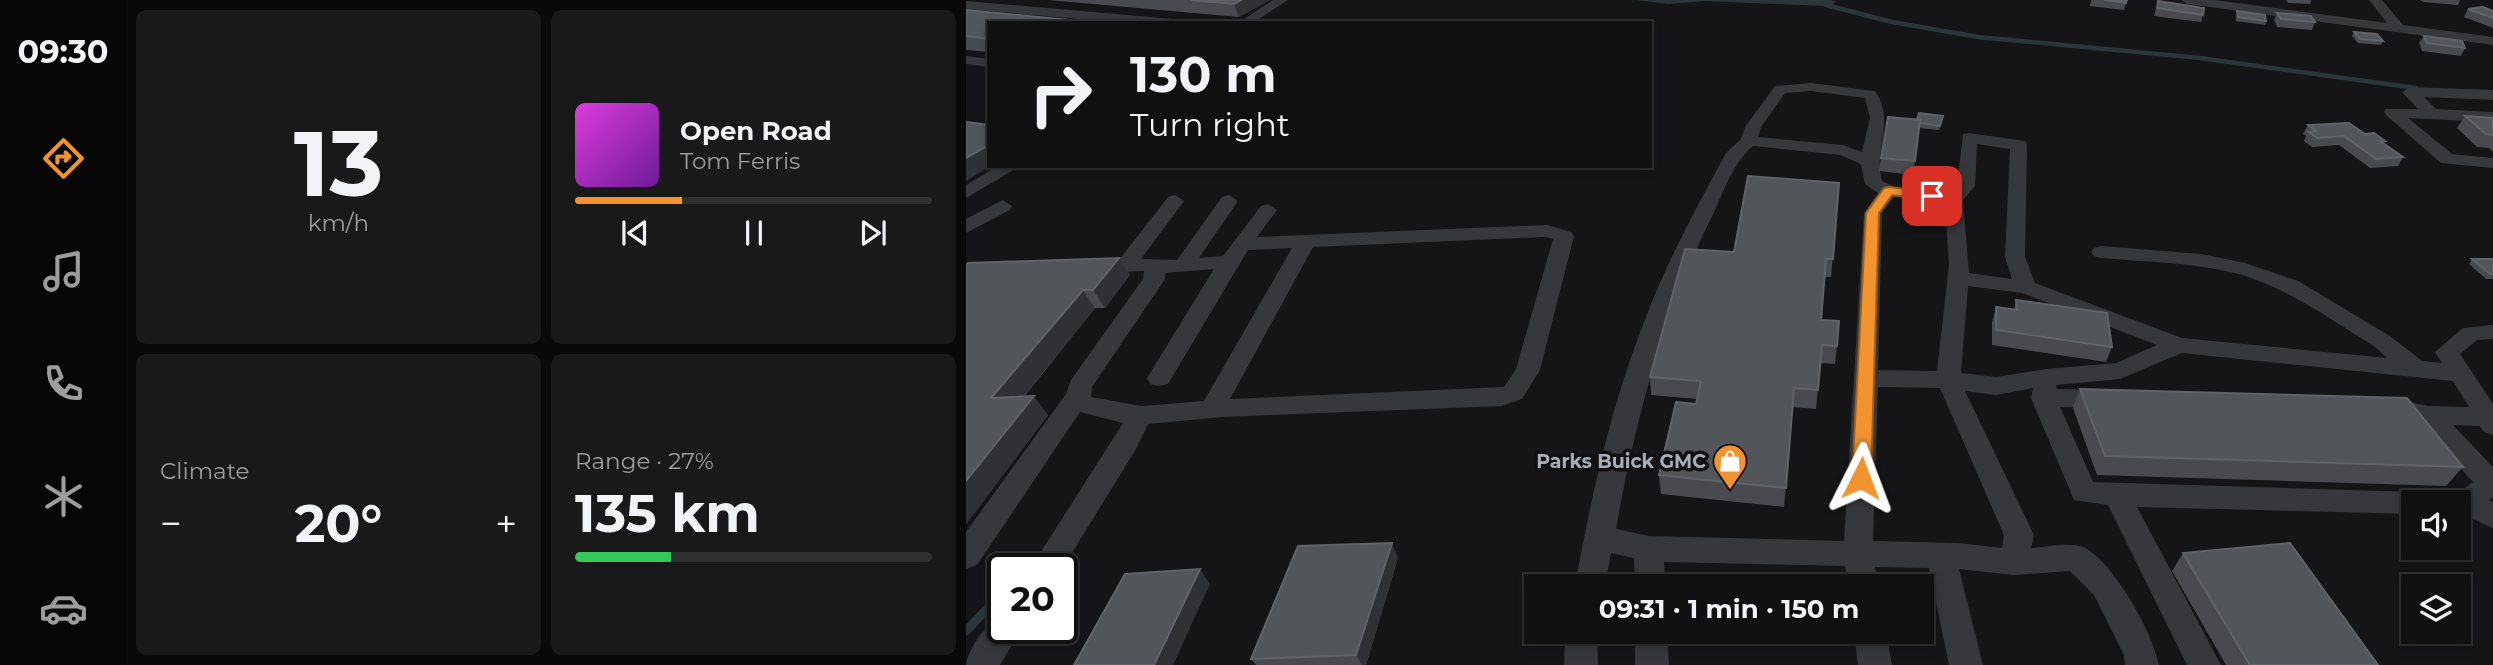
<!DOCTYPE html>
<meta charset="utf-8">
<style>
:root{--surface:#101011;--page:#19191a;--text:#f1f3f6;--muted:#9c9d9f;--line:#303031;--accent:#f39330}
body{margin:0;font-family:Montserrat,sans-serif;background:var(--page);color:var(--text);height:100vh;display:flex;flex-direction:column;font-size:26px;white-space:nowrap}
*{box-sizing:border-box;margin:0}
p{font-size:23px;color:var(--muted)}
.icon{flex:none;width:38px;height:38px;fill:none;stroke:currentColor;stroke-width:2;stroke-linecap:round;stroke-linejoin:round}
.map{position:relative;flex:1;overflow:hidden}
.details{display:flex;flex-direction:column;gap:10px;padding:10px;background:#090909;width:840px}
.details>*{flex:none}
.guide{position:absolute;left:21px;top:21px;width:665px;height:147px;border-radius:0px;box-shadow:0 4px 10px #0003,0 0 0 2px var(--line);background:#101011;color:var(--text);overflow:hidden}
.controls{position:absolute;left:1435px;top:490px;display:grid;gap:14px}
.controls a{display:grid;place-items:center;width:70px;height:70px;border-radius:0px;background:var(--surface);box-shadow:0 4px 10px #0003,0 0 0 2px var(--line);font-size:35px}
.speed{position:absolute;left:21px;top:553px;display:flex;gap:14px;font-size:35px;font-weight:700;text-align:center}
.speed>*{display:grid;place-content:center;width:91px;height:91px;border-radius:50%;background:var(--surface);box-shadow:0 4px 10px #0003,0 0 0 2px var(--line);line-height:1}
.speed .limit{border:4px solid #111;border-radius:10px;background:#fff;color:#111}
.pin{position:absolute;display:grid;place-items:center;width:60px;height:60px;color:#fff;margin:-30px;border-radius:14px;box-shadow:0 4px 10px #0006}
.me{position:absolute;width:77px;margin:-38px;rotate:3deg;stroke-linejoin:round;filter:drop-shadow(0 0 5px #0008)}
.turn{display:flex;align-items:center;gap:24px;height:147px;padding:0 28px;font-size:32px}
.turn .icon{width:91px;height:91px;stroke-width:2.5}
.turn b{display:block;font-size:49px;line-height:60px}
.big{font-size:52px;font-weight:700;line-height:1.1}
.details .card{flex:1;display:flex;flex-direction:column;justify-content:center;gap:10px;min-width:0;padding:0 24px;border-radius:10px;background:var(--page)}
.details .dial{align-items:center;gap:0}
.dial b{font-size:91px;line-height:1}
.song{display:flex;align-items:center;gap:21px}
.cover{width:84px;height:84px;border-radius:10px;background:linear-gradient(135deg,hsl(300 70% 55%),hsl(280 70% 35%))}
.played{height:7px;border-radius:4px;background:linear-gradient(90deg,var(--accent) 30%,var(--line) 30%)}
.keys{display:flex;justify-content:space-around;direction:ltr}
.heat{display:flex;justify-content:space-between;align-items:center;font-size:38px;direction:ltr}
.charge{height:10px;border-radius:5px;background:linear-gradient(90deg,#34c759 27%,var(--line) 0)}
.details .tiles{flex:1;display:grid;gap:10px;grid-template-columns:repeat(2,1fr)}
.trip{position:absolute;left:558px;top:574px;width:410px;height:70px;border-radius:0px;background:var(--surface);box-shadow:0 4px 10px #0003,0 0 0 2px var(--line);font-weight:700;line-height:70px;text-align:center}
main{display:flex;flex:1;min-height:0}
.dock{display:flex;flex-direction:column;width:126px;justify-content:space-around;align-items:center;background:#060607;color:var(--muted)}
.dock .icon{width:49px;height:49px}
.dock .selected{color:var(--accent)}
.dock b{font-size:32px;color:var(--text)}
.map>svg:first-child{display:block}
</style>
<main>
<nav class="dock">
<b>09:30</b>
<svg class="icon selected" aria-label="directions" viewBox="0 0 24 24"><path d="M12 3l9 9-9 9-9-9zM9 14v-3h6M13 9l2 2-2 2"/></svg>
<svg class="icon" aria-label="music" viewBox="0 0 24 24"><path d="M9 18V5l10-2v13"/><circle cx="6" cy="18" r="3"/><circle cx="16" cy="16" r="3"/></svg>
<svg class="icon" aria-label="phone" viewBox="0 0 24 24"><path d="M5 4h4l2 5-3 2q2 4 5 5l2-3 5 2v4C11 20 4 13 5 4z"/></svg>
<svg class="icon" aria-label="climate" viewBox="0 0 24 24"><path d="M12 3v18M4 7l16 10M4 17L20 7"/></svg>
<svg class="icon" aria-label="car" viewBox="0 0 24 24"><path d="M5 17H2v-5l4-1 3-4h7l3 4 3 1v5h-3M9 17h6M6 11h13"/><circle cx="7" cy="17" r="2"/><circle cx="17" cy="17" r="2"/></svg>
</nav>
<section class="details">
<div class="tiles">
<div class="card dial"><b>13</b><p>km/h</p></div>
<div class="card">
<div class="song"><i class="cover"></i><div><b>Open Road</b><p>Tom Ferris</p></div></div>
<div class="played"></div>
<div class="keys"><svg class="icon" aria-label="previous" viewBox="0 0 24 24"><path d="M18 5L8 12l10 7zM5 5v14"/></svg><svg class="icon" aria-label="pause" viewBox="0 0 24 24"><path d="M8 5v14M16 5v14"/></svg><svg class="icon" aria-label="next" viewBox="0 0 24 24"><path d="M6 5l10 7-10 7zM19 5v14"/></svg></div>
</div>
<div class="card"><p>Climate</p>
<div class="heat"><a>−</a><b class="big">20°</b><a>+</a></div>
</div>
<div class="card"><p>Range · 27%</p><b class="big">135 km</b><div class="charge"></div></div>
</div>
</section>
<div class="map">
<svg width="1527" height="665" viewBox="0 0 1527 665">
<rect width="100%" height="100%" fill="#151517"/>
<polygon fill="#2b363b" points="670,0 863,0 870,1 867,5 858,6 738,1 703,4"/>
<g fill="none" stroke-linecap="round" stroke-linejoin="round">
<polyline stroke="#2b363b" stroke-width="4.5" points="860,5 926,22 1012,37 1234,58 1450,88"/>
<polyline stroke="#2b363b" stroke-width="9" points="0,631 26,604"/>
<g fill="#36383c" fill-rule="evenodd">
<polygon points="307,0 322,0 287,23 272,23"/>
<polygon points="1215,0 1249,0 1421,23 1403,0 1416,0 1437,25 1527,37 1527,45 1221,4"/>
<polygon points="0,1 207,19 213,23 160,23 0,9"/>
<polygon points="0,56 23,59 23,67 0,64"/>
<path d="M845 83 909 91C930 121 907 147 916 181L927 186 983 193 991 185 997 134 1003 133 1059 141 1061 145 1059 257 1069 283 1216 338 1421 358 1408 346C1363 319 1317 284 1264 272 1222 262 1178 262 1135 258L1128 256 1125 252 1128 248 1135 246 1235 254 1279 263 1332 281 1424 336 1456 361 1476 363 1469 352 1497 328 1527 325V339L1511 340 1494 354 1527 404V435L1518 432 1514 426 1487 425 1527 467V497L1523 500 1527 502V528L1493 513V502H1474L1478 494 1495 491 1507 482 1454 423 1415 413 1411 407 1415 401 1424 398 1462 406 1503 407 1487 381 1216 353 1154 379 1090 385 1091 389 1141 390 1150 393 1153 399 1150 405 1141 408 1094 407 1127 482 1447 492 1457 495 1461 502H1447V514L1171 507 1255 665H1221L1142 505 1108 500 1065 398 1067 388 1030 395 999 391 1068 535 1065 548C1081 547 1105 541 1119 548 1148 563 1187 633 1193 665H1159L1158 655 1128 595 1104 571 1048 575 993 569 1017 665H983L963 568 909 567 912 586H882L879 566 698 562 699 586H669L668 558 645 553 639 586H609C625 497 645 406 678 322 700 263 730 208 760 153L775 139 779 127 809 86ZM845 91 899 98 904 118 896 152 877 145 792 137 795 127 819 93ZM1011 144 1044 149 1039 257 1046 279 1003 273 997 200 1009 186ZM787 146 874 155 895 164 899 184 912 193 898 213 878 541 683 536 650 529C670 417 698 312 749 210 759 188 768 162 787 146ZM928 197 979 203 983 265 971 371 912 370 916 213ZM1002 286 1056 293 1191 345 1150 363 1081 369 1030 377 995 373ZM912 387 974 388 1038 535 1036 548 992 543 907 541Z"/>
<polygon points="1444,87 1527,90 1527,100 1458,97 1470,109 1527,112 1527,122 1442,118 1486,154 1527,158 1527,168 1475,163 1420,115 1418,112 1420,109 1452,109 1436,92"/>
<polygon points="32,166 54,166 0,198 0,185"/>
<path d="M209 195 218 201 175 259 211 260 256 197 263 195 272 201 233 258 257 256 295 206 302 204 311 210 291 237 581 225 605 232 608 236 574 370 556 399 536 406 256 417 182 424 170 449 96 569H64L157 423 114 412 11 565 0 569V532L100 394 105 380 177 279 178 271 127 273 120 271 117 267 120 263 153 260 202 197ZM580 237 587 239 550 369 538 387 264 399 347 247ZM326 248 238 401 176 406 125 397 126 387 199 279V273L248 269 181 378 184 384 193 386 202 384 282 250Z"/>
<polygon points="37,200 46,206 44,210 0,233 0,219"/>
<path d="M37 614V628H56L34 665H0C2 649 22 620 37 614Z"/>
<polygon points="599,632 631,632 632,665 598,665"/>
<polygon points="669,632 701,632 703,665 669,665"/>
<polygon points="888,632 920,632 926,665 892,665"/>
</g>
</g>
<g fill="#484a4f">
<polygon points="82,0 304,0 273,17"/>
<polygon points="1125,0 1161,0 1158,10 1124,6"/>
<polygon points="1320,0 1345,0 1345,1 1344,4 1322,3"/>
<polygon points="1454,0 1494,0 1492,5 1457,2"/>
<polygon points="1192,1 1237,15 1235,22 1188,16"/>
<polygon points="1502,9 1527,11 1527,28 1498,17"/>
<polygon points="0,10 23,23 23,52 0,50"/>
<polygon points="1271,11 1300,21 1299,25 1270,21 1270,15"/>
<polygon points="1311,13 1349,22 1346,30 1311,27 1308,20"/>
<polygon points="1388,32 1417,41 1415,45 1392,43 1386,36"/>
<polygon points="1458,36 1499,48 1495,56 1456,51 1453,43"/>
<polygon points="977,116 973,130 953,128 947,175 913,171 915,158 951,119"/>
<polygon points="1499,116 1527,118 1527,152 1523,148 1511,147 1491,128"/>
<polygon points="1342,125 1399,134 1419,141 1418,144 1437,157 1432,166 1404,168 1373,145 1346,147 1338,141 1340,136 1337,134"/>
<polygon points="873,183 865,277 859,277 855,320 871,346 869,364 854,363 850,409 827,407 818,507 695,494 693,475 730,404 731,399 685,395 684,377 768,252"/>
<polygon points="153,258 164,275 139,308 129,308 58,397 82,415 0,524 0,265"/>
<polygon points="1506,259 1527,259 1527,279 1520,279 1503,264"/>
<polygon points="1050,300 1146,347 1140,362 1026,345 1026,322 1030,307 1048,310"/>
<polygon points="1114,389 1497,467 1480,486 1131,475 1107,408"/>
<polygon points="1217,553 1412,665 1260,665 1206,571"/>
<polygon points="432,558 400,665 290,665 285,659"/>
</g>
<g fill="#2f3134">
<polygon points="275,0 304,0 273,17 268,4"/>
<polygon points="23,145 23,166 25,166 0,181 0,158"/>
<polygon points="153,258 164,275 139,308 127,290"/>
<polygon points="117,290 129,308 41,417 25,398"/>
<polygon points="68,396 82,415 0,524 0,481"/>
<polygon points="426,543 432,558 400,665 396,665 390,655"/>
<polygon points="234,569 244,584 207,665 188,665"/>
</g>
<g fill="#52555a" stroke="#606369" stroke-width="2">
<polygon points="225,0 275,0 268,4"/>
<polygon points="1138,0 1161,0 1160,3"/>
<polygon points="1192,1 1238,8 1237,15 1191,8"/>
<polygon points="1517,7 1527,11 1527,18 1502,9"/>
<polygon points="0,10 134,23 23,23 23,39 0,36"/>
<polygon points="1271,11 1299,15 1300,21 1272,17"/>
<polygon points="1311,13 1345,16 1349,22 1315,19"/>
<polygon points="1388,32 1411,34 1417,41 1394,39"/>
<polygon points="1458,36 1496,41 1499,48 1461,43"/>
<polygon points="953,113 977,116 974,126 954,123 954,120 951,119"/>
<polygon points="1499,116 1527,118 1527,135 1520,134"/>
<polygon points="922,117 954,120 949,161 915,158"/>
<polygon points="0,122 23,125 23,145 0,158"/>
<polygon points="1383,123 1399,134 1408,133 1419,141 1414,141 1437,157 1410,159 1378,136 1351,138 1343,132 1350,131 1342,125"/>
<polygon points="782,176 873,183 867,259 860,259 855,320 873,321 871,346 856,345 852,390 828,388 820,488 693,475 710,402 730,404 735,381 684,377 719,249 768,252"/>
<polygon points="153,258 127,290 117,290 25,398 68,396 0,481 0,265 2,263"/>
<polygon points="1506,259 1527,259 1527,274 1524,274"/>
<polygon points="1050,300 1141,313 1146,347 1030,330 1030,307 1051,310"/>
<polygon points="1114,389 1441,398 1497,467 1139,456"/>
<polygon points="426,543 390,655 285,659 332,546"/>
<polygon points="1324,543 1412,665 1284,665 1217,553"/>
<polygon points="234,569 188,665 108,665 159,574"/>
</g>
<polygon fill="#f39330" stroke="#9e601f" stroke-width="2" points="923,187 966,192 973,196 966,200 926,195 913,213 905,478 902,484 895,486 888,484 886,478 900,213 918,188"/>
<defs>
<g id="shop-pin" transform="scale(1.75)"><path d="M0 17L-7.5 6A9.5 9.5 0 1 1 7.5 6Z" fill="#f39330" stroke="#101012"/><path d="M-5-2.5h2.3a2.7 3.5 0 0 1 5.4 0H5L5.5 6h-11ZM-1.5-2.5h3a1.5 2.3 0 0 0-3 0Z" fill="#fff"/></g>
</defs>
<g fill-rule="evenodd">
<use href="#shop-pin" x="764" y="461"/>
</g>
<g text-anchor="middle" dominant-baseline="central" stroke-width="7" stroke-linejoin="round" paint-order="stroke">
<g font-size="19" font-weight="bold" fill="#a7aeb7" stroke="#101012" text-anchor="end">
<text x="740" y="461">Parks Buick GMC</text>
</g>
</g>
</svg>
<div class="controls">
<a><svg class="icon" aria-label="sound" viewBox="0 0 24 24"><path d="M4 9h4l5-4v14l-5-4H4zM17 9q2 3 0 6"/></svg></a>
<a><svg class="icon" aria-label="layers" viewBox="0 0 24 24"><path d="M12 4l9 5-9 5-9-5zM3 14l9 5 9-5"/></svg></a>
</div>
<div class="speed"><div class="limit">20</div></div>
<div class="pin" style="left:966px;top:196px;background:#d93025"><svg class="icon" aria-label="arrive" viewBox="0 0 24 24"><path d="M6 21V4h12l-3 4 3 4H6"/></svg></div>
<svg class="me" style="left:895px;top:478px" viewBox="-20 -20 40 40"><path d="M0-17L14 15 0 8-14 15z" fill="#f39330" stroke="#fff" stroke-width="4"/></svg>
<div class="trip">09:31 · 1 min · 150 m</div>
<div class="guide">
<div class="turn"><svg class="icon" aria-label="right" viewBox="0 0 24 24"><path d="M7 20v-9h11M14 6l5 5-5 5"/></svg><div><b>130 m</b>Turn right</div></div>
</div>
</div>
</main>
